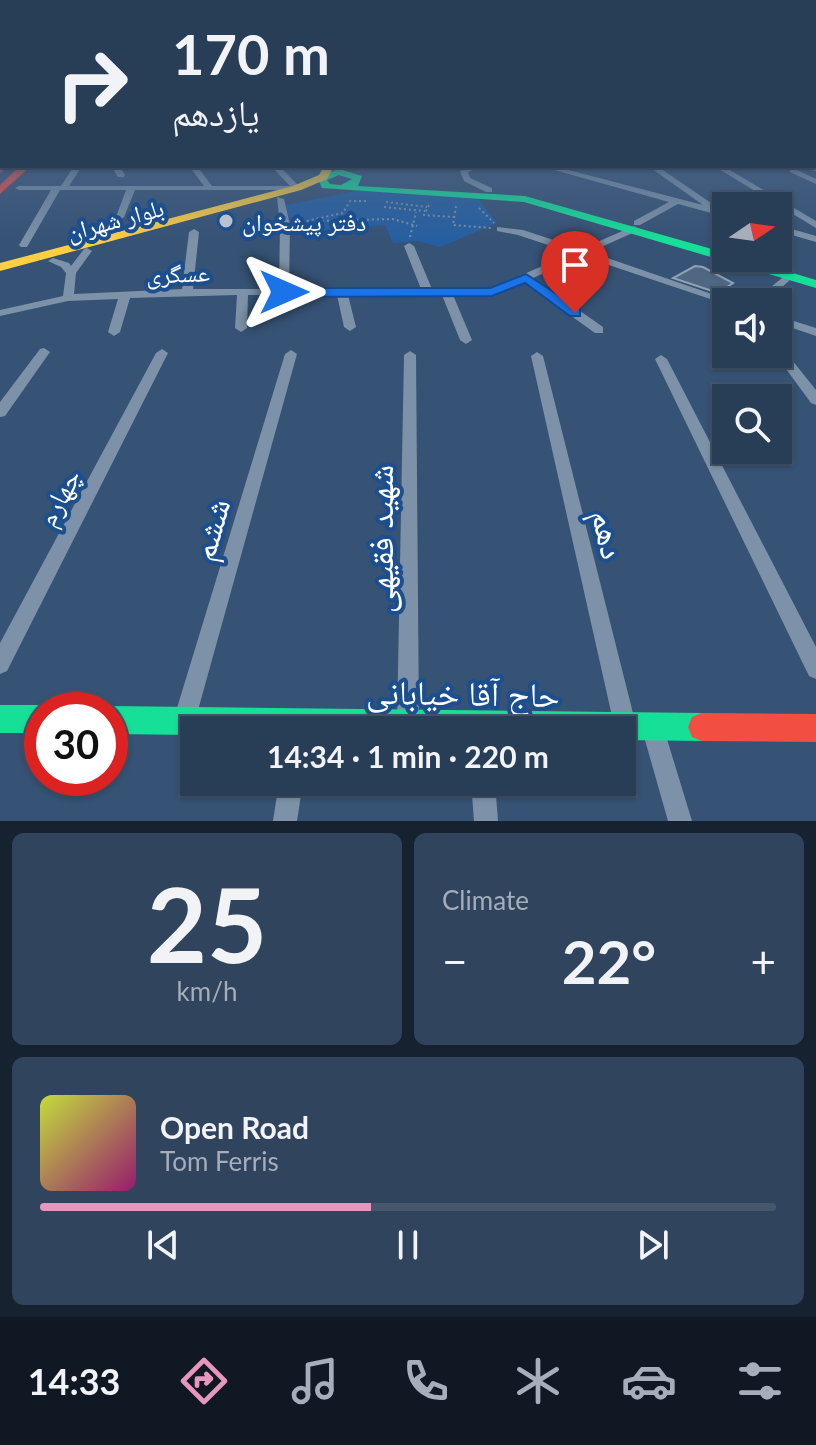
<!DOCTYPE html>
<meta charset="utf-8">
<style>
:root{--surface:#283e57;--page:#30455d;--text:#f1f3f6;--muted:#a5aeba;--line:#44576d;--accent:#e797bd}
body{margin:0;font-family:Lato,"Noto Naskh Arabic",sans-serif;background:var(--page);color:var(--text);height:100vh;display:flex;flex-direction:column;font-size:30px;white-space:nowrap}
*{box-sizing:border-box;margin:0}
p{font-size:26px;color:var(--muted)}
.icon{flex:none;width:44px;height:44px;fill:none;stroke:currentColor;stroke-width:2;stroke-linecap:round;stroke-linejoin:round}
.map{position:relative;height:821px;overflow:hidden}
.panel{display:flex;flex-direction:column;gap:12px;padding:12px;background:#162230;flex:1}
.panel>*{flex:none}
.top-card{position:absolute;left:0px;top:0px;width:816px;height:168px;box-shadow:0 2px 6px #0004,0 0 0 2px var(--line);background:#283e57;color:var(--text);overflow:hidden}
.needle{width:52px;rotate:77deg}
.fabs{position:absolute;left:712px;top:192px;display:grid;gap:16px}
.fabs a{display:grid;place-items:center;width:80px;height:80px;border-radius:0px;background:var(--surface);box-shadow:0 2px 6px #0004,0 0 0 2px var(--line);font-size:40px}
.speed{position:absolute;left:24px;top:692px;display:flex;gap:16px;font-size:40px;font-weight:700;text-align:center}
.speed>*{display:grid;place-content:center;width:104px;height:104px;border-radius:50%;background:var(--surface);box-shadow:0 2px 6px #0004,0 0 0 2px var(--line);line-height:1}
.speed .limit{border:12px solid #d22;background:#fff;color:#111}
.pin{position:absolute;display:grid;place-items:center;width:68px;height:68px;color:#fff;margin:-82px -34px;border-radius:50% 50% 50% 0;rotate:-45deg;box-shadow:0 0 8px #0007}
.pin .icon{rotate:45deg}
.me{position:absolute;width:88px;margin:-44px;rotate:90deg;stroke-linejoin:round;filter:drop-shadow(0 0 6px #0008)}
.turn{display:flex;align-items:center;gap:28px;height:168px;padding:0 40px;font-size:36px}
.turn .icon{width:104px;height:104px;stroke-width:2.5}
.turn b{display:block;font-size:56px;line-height:68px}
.big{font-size:60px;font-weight:700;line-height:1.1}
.panel .widget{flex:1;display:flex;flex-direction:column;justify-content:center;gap:12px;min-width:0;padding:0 28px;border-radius:12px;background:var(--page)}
.panel .dial{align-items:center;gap:0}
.dial b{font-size:104px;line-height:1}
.song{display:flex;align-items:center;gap:24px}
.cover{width:96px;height:96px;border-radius:12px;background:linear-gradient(135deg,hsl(70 70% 55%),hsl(320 70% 35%))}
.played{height:8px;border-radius:4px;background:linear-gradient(90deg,var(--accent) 45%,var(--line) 45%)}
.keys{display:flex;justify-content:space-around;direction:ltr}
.heat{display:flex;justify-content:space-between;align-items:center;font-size:44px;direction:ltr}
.panel .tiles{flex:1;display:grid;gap:12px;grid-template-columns:1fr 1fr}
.widget:last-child{grid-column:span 2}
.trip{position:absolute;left:180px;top:716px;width:456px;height:80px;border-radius:0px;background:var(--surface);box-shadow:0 2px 6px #0004,0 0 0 2px var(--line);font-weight:700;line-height:80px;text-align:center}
.tabs{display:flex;height:128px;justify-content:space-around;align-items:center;background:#101923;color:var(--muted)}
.tabs .icon{width:56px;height:56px}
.tabs .selected{color:var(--accent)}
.tabs b{font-size:36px;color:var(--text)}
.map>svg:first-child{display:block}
</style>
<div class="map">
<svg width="816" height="821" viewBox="0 0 816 821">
<rect width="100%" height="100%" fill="#365274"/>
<polygon fill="#265fa1" points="365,189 478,198 497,223 440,247 417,241 393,243 385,225 302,233 299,216 282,218 281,206"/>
<polygon fill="#506783" stroke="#92a2b6" stroke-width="2" points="695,266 703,267 733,283 718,293 673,278"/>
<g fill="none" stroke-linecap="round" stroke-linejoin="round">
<g stroke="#7d92a8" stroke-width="2" stroke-dasharray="2 3" stroke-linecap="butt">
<polyline points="386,202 427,207"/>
<polyline points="429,205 424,215 454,217"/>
<polyline points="456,206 453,225 491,228"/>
<polyline points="384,207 425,211"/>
<polyline points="479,208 494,223"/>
<polyline points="317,221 393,219 417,226"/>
<polyline points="297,223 343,213 350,201 367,201"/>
<polyline points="410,237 416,212"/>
</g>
<g fill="#7d92a8" fill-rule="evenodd">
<rect x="0" y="130" width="2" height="4"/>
<polygon points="74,166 82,166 69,186 204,186 189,166 197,166 212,186 290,186 271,166 279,166 301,188 297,190 135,190 124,217 120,220 116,217 126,190 60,190 27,247 21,247 19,245 51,190 19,190 15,188 19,186 61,186"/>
<polygon points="111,166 119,166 125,175 124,177 118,177"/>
<polygon points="472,166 484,166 468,172 470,178 492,188 492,192 486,192 464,181 460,171"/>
<polygon points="540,166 553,166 703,205 648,166 657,166 711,203 710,207 726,211 726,217 678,204 640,225 634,225 634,221 669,202"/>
<polygon points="714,166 723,166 816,221 816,228"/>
<polygon points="799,166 816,167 816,171 800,168"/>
<polygon points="793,168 816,179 816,184 790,172 790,168"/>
<polygon points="277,197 284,199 290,225 289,289 421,289 404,246 409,243 414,246 432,289 490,289 572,253 518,235 497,231 497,227 523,230 581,249 634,226 639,229 637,231 590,252 735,302 726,302 725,304 582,256 533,278 603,327 603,333 595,333 524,282 492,295 453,295 472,340 466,344 460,340 442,295 348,295 356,327 350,331 344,327 337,295 248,295 247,328 241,332 235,328 237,295 130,298 120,332 114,336 108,332 118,299 68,301 0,316 0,310 63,296 66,273 61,267 48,261 53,258 69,263 71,266 84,249 87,248 92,251 76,273 74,294 182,289 189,232 194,229 199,232 193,289 279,289 280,225"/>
<polygon points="778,225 816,236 816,242 778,231"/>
<polygon points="788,273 793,276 792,278 766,302 753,302"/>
<polygon points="778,316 816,328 816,336 778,323"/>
<polygon points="44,348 50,352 5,416 0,417 0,402 40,349"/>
<polygon points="162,349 168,353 7,671 0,674 0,643 156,353"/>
<polygon points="291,350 297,354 195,721 192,729 184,732 176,729 173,721 285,354"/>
<polygon points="410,351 416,355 419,723 416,730 400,730 397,723 404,355"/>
<polygon points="537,352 543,356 636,725 633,733 625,736 622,735 622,730 616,730 614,725 531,356"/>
<polygon points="784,354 788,355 816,390 816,405 811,403 778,358"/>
<polygon points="661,355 667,359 816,647 816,679 809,676 655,359"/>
<polygon points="652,715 660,718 663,726 692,821 668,821 641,726 644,718"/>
<polygon points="279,782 303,782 297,821 273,821"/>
<polygon points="471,782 495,782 498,821 474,821"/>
</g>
<g fill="#16e098" fill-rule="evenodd">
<path d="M339 169 362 176 358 186 525 196 726 253V258H743L816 280V288L524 202 322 188 317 177ZM339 175 352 179 341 185 330 184 327 180Z"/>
<polygon points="0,705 42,705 52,710 42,710 42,733 0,733"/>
<polygon points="110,706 702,713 712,717 716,727 712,737 702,741 622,740 622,730 194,730 194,735 110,734 110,710 100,710"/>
</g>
<g fill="#ffcf43" fill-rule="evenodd">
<rect x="814" y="129" width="2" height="6"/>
<polygon points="323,168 332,170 327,179 301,190 0,271 0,263 293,186 319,175"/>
</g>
<g fill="#f24e42" fill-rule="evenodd">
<polygon points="2,163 2,166 8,166 0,173"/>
<polygon points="20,166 31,166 0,194 0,185"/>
<polygon points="702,713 816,714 816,742 702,741 692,737 688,727 692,717"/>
</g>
</g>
<linearGradient id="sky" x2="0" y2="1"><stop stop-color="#1e2d40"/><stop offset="0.52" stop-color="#4c6688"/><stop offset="1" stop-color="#4c6688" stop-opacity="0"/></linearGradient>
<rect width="816" height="241" fill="url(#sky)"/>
<polygon fill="#1a73e8" stroke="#114b97" stroke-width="2" points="526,274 580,309 580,316 570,316 525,283 492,296 284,297 277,292 284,288 490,288"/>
<circle fill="#b9c2ce" stroke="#1b4f8f" stroke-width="3" cx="226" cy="221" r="8"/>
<g text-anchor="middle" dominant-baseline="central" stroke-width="8" stroke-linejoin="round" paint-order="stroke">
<g font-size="24" fill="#fff" stroke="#1b4f8f">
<text transform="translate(115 219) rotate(-15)">بلوار شهران</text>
<text transform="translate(178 273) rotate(-2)">عسگری</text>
</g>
<g font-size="24" fill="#fff" stroke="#1b4f8f" text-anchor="start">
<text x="242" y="221">دفتر پیشخوان</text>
</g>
<g font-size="28" fill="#fff" stroke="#1b4f8f">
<text transform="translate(58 497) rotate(-62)">چهارم</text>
</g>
<g font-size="34" fill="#fff" stroke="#1b4f8f">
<text transform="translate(209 529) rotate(-74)">ششم</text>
<text transform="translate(610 534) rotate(77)">دهم</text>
<text transform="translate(379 539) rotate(-90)">شهید فقیهی</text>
<text transform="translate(463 692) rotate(1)">حاج آقا خیابانی</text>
</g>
</g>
</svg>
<div class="fabs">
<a><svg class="needle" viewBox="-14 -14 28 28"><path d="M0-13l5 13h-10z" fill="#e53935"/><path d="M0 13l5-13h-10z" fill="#a5aeba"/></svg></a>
<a><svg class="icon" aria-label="sound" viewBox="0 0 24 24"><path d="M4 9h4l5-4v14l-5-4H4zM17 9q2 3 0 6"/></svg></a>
<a><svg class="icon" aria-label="search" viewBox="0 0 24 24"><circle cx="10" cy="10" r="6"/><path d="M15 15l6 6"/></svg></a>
</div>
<div class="speed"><div class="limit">30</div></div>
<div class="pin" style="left:575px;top:313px;background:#d93025"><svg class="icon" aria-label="arrive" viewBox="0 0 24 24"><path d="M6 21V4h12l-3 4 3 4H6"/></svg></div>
<svg class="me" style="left:284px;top:292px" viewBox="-20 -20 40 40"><path d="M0-17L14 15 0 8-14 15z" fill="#1a73e8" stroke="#fff" stroke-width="4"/></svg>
<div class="trip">14:34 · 1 min · 220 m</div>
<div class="top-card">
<div class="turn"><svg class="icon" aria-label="right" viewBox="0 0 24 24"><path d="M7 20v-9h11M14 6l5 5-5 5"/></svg><div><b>170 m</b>یازدهم</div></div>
</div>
</div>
<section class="panel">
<div class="tiles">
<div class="widget dial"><b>25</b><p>km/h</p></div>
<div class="widget"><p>Climate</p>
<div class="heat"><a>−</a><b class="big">22°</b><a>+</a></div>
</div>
<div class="widget">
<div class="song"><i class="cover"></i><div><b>Open Road</b><p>Tom Ferris</p></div></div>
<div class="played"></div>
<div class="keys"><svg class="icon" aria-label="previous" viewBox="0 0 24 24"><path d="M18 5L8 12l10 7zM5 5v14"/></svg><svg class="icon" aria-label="pause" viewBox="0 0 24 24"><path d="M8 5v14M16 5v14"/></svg><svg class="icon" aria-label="next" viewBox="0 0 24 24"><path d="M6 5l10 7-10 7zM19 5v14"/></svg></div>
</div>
</div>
</section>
<nav class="tabs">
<b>14:33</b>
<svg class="icon selected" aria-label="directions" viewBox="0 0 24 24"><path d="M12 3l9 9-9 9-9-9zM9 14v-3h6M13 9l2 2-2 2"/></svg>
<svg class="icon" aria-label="music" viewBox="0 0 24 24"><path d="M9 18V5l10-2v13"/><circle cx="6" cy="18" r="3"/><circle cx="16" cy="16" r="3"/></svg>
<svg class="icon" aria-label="phone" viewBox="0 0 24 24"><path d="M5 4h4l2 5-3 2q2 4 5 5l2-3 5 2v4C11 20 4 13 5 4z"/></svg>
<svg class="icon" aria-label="climate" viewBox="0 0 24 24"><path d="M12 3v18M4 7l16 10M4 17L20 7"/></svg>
<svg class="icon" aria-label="car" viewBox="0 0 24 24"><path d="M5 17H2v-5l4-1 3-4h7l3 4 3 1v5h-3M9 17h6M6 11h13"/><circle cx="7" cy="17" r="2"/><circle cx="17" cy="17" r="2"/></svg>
<svg class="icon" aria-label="filters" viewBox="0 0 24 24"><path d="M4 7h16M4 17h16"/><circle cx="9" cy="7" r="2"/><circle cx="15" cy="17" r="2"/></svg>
</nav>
